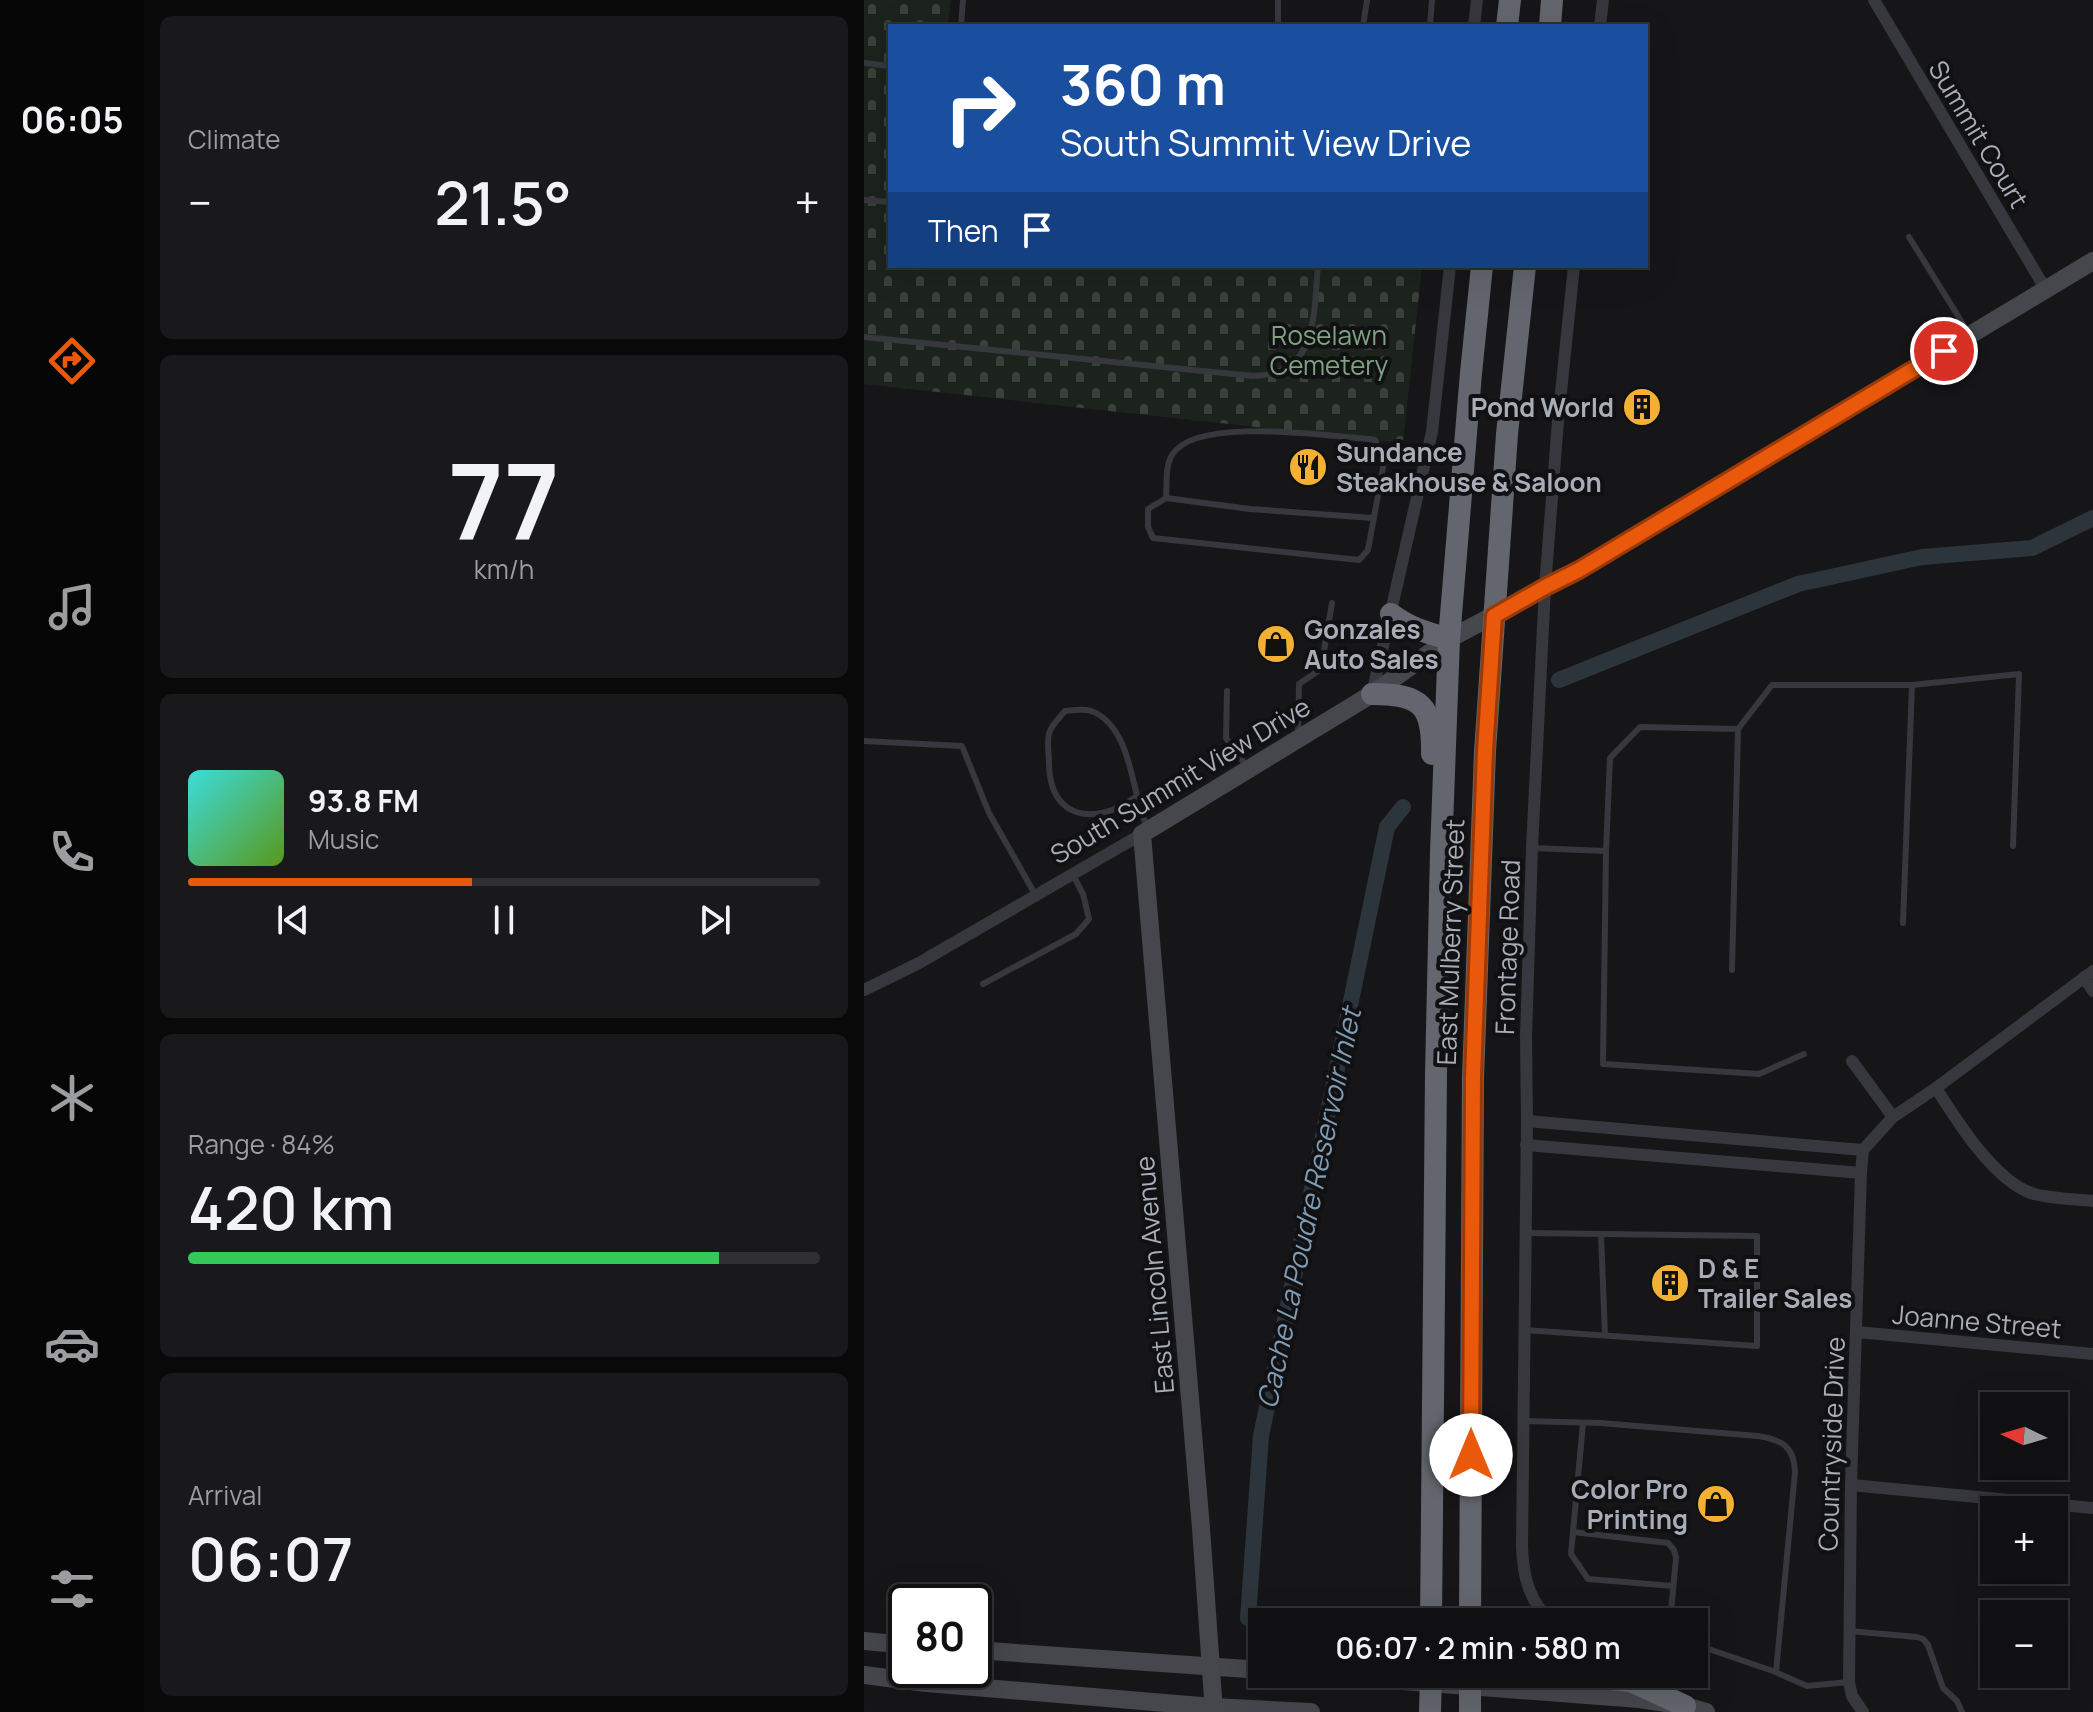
<!DOCTYPE html>
<meta charset="utf-8">
<style>
:root{--surface:#101012;--page:#19191b;--text:#f1f3f6;--muted:#9c9d9f;--line:#303032;--accent:#ea580c}
body{margin:0;font-family:Manrope,sans-serif;background:var(--page);color:var(--text);height:100vh;display:flex;flex-direction:column;font-size:30px;white-space:nowrap}
*{box-sizing:border-box;margin:0}
p{font-size:26px;color:var(--muted)}
.icon{flex:none;width:44px;height:44px;fill:none;stroke:currentColor;stroke-width:2;stroke-linecap:round;stroke-linejoin:round}
.map{position:relative;flex:1;overflow:hidden}
.drawer{display:flex;flex-direction:column;gap:16px;padding:16px;background:#09090a;width:720px}
.drawer>*{flex:none}
.banner{position:absolute;left:24px;top:24px;width:760px;height:244px;border-radius:0px;box-shadow:0 8px 32px #0002,0 0 0 2px var(--line);background:#1a4fa0;color:#fff;overflow:hidden}
.needle{width:52px;rotate:275deg}
.controls{position:absolute;left:1116px;top:1392px;display:grid;gap:16px}
.controls a{display:grid;place-items:center;width:88px;height:88px;border-radius:0px;background:var(--surface);box-shadow:0 8px 32px #0002,0 0 0 2px var(--line);font-size:40px}
.speed{position:absolute;left:24px;top:1584px;display:flex;gap:16px;font-size:40px;font-weight:700;text-align:center}
.speed>*{display:grid;place-content:center;width:104px;height:104px;border-radius:50%;background:var(--surface);box-shadow:0 8px 32px #0002,0 0 0 2px var(--line);line-height:1}
.speed .limit{border:4px solid #111;border-radius:12px;background:#fff;color:#111}
.pin{position:absolute;display:grid;place-items:center;width:68px;height:68px;color:#fff;margin:-34px;border:4px solid #fff;border-radius:50%;box-shadow:0 2px 8px #0007}
.me{position:absolute;width:88px;margin:-44px;rotate:0deg;stroke-linejoin:round;filter:drop-shadow(0 0 6px #0008)}
.turn{display:flex;align-items:center;gap:28px;height:168px;padding:0 40px;font-size:36px}
.turn .icon{width:104px;height:104px;stroke-width:2.5}
.turn b{display:block;font-size:56px;line-height:68px}
.then{display:flex;align-items:center;height:76px;padding:0 40px;background:#0003;gap:16px;font-size:30px}
.big{font-size:60px;font-weight:600;line-height:1.1}
.drawer .widget{flex:1;display:flex;flex-direction:column;justify-content:center;gap:12px;min-width:0;padding:0 28px;border-radius:12px;background:var(--page)}
.drawer .dial{align-items:center;gap:0}
.dial b{font-size:104px;line-height:1}
.song{display:flex;align-items:center;gap:24px}
.cover{width:96px;height:96px;border-radius:12px;background:linear-gradient(135deg,hsl(180 70% 55%),hsl(90 70% 35%))}
.played{height:8px;border-radius:4px;background:linear-gradient(90deg,var(--accent) 45%,var(--line) 45%)}
.keys{display:flex;justify-content:space-around;direction:ltr}
.heat{display:flex;justify-content:space-between;align-items:center;font-size:44px;direction:ltr}
.charge{height:12px;border-radius:6px;background:linear-gradient(90deg,#34c759 84%,var(--line) 0)}
.trip{position:absolute;left:384px;top:1608px;width:460px;height:80px;border-radius:0px;background:var(--surface);box-shadow:0 8px 32px #0002,0 0 0 2px var(--line);font-weight:600;line-height:80px;text-align:center}
main{display:flex;flex:1;min-height:0}
.menu{display:flex;flex-direction:column;width:144px;justify-content:space-around;align-items:center;background:#060607;color:var(--muted)}
.menu .icon{width:56px;height:56px}
.menu .current{color:var(--accent)}
.menu b{font-size:36px;color:var(--text)}
.map>svg:first-child{display:block}
</style>
<main>
<nav class="menu">
<b>06:05</b>
<svg class="icon current" aria-label="directions" viewBox="0 0 24 24"><path d="M12 3l9 9-9 9-9-9zM9 14v-3h6M13 9l2 2-2 2"/></svg>
<svg class="icon" aria-label="music" viewBox="0 0 24 24"><path d="M9 18V5l10-2v13"/><circle cx="6" cy="18" r="3"/><circle cx="16" cy="16" r="3"/></svg>
<svg class="icon" aria-label="phone" viewBox="0 0 24 24"><path d="M5 4h4l2 5-3 2q2 4 5 5l2-3 5 2v4C11 20 4 13 5 4z"/></svg>
<svg class="icon" aria-label="climate" viewBox="0 0 24 24"><path d="M12 3v18M4 7l16 10M4 17L20 7"/></svg>
<svg class="icon" aria-label="car" viewBox="0 0 24 24"><path d="M5 17H2v-5l4-1 3-4h7l3 4 3 1v5h-3M9 17h6M6 11h13"/><circle cx="7" cy="17" r="2"/><circle cx="17" cy="17" r="2"/></svg>
<svg class="icon" aria-label="filters" viewBox="0 0 24 24"><path d="M4 7h16M4 17h16"/><circle cx="9" cy="7" r="2"/><circle cx="15" cy="17" r="2"/></svg>
</nav>
<section class="drawer">
<div class="widget"><p>Climate</p>
<div class="heat"><a>−</a><b class="big">21.5°</b><a>+</a></div>
</div>
<div class="widget dial"><b>77</b><p>km/h</p></div>
<div class="widget">
<div class="song"><i class="cover"></i><div><b>93.8 FM</b><p>Music</p></div></div>
<div class="played"></div>
<div class="keys"><svg class="icon" aria-label="previous" viewBox="0 0 24 24"><path d="M18 5L8 12l10 7zM5 5v14"/></svg><svg class="icon" aria-label="pause" viewBox="0 0 24 24"><path d="M8 5v14M16 5v14"/></svg><svg class="icon" aria-label="next" viewBox="0 0 24 24"><path d="M6 5l10 7-10 7zM19 5v14"/></svg></div>
</div>
<div class="widget"><p>Range · 84%</p><b class="big">420 km</b><div class="charge"></div></div>
<div class="widget"><p>Arrival</p><b class="big">06:07</b></div>
</section>
<div class="map">
<svg width="1229" height="1712" viewBox="0 0 1229 1712">
<defs>
<pattern id="cemetery-stones" width="16" height="16" patternUnits="userSpaceOnUse" patternTransform="scale(2)"><rect width="16" height="16" fill="#1c231d"/><path d="M2 7V4a2 2 0 0 1 4 0v3zM10 15v-3a2 2 0 0 1 4 0v3z" fill="#3a403c"/></pattern>
</defs>
<rect width="100%" height="100%" fill="#161618"/>
<polygon fill="url(#cemetery-stones)" points="0,0 87,0 84,24 105,26 26,26 26,266 558,266 539,443 0,384"/>
<g fill="none" stroke-linecap="round" stroke-linejoin="round">
<g stroke="#2c353c" stroke-width="16">
<polyline points="695,680 934,584 1058,557 1168,548 1229,518"/>
<polyline points="384,1618 397,1436 523,827 539,807"/>
</g>
<g stroke="#37383d" stroke-width="6">
<polyline points="97,26 99,0"/>
<polyline points="414,26 414,0"/>
<polyline points="499,26 503,0"/>
<polyline points="566,26 568,0"/>
<polyline points="0,63 26,66"/>
<polyline points="0,200 26,202"/>
<polyline points="1045,237 1104,332"/>
<path d="M0 337 389 376C455 375 449 315 454 266"/>
<path d="M302 498C303 484 301 467 308 455 331 416 464 436 505 439L511 440 520 462"/>
<polyline points="509,518 386,509 302,498 284,509 284,527 289,538 495,560 504,550 520,462 562,462"/>
<polyline points="363,691 362,738 383,767"/>
<polyline points="434,736 435,684 457,669 468,603"/>
<polyline points="0,741 98,746 125,813 172,896"/>
<path d="M273 796C266 800 259 806 251 809 211 824 185 805 185 762 185 753 182 739 186 731 189 724 196 717 201 711 211 710 223 708 232 713 269 733 267 793 283 827"/>
<polyline points="668,848 742,851 739,1064 895,1074 940,1054"/>
<polyline points="742,851 746,758 776,727 874,729 908,685 1048,685 1155,674 1149,846"/>
<polyline points="1039,923 1048,685"/>
<polyline points="868,970 874,729"/>
<polyline points="119,984 212,934 225,919 219,894 209,875"/>
<polyline points="737,1234 741,1335"/>
<polyline points="660,1330 893,1346 893,1236 661,1233"/>
<path d="M659 1421 736 1423 894 1436C918 1440 930 1446 931 1472L912 1672"/>
<polyline points="719,1423 709,1532 804,1543 810,1550 812,1558 806,1622"/>
<polyline points="709,1532 707,1554 724,1579 809,1586"/>
<polyline points="985,1631 1053,1637 1059,1639 1064,1645 1079,1688 1093,1701 1098,1712"/>
<polyline points="830,1644 909,1671 943,1686 985,1682"/>
</g>
<g stroke="#37383d" stroke-width="12">
<polyline points="1010,0 1182,290"/>
<polyline points="610,26 613,0"/>
<polyline points="736,26 739,0"/>
<polyline points="508,694 568,432 586,266"/>
<polyline points="1220,977 1229,991"/>
<polyline points="0,990 55,963 278,834"/>
<polyline points="988,1061 1029,1117"/>
<path d="M1072 1088C1093 1121 1129 1179 1167 1193 1184 1199 1211 1199 1229 1201"/>
<polyline points="663,1121 999,1150"/>
<polyline points="662,1145 997,1173"/>
<polyline points="993,1332 1229,1354"/>
<polyline points="987,1485 1229,1508"/>
<path d="M689 1622C665 1604 659 1575 658 1547L663 1121 662 1037 668 848 681 587 694 421 710 266"/>
<polyline points="999,1712 988,1696 985,1682 987,1485 997,1173 999,1150 1029,1117 1072,1088 1229,971"/>
</g>
<g stroke="#45474d" stroke-width="18">
<polyline points="0,1641 42,1645"/>
<polyline points="110,1650 398,1670"/>
<polyline points="447,1674 775,1699 821,1706 842,1712"/>
<polyline points="0,1675 62,1683 349,1707 447,1712"/>
<polyline points="350,1712 337,1528 278,834 508,694 585,639 715,570 1229,261"/>
</g>
<g stroke="#63666e" stroke-width="22">
<polyline points="643,26 646,0"/>
<polyline points="686,26 688,0"/>
<path d="M527 614C545 628 564 633 585 639"/>
<path d="M508 694C557 694 569 705 568 754"/>
<polyline points="567,1622 572,1074 577,853 585,639 607,373 618,266"/>
<polyline points="606,1622 609,1078 621,751 643,434 661,266"/>
<polyline points="694,1674 767,1681 821,1706"/>
<polyline points="490,1677 498,1674"/>
<polyline points="566,1712 567,1674"/>
<polyline points="606,1712 606,1674"/>
</g>
</g>
<g fill="none" stroke-linecap="round" stroke-linejoin="round">
<g stroke="#983908" stroke-width="20">
<polyline id="route" points="607,1455 609,1078 621,751 630,616 681,587 715,570 1080,351"/>
</g>
<use href="#route" stroke="#ea580c" stroke-width="14"/>
</g>
<defs>
<g id="building-disc" transform="scale(2)"><circle r="9.5" fill="#f2b134" stroke="#111113"/><path d="M-4-6H4V6H1V3H-1V6H-4ZM-2.5-4.3h1.7v1.8h-1.7ZM.8-4.3h1.7v1.8H.8ZM-2.5-1h1.7V.8h-1.7ZM.8-1h1.7V.8H.8Z" fill="#111"/></g>
<g id="restaurant-disc" transform="scale(2)"><circle r="9.5" fill="#f2b134" stroke="#111113"/><path d="M-5-6h1v4h1v-4h1v4h1v-4h1v5L-1.5 .5V6h-2V.5L-5-1ZM5-6V6H3V1.5H1.5Q1.5-4 5-6Z" fill="#111"/></g>
<g id="shop-disc" transform="scale(2)"><circle r="9.5" fill="#f2b134" stroke="#111113"/><path d="M-5-2.5h2.3a2.7 3.5 0 0 1 5.4 0H5L5.5 6h-11ZM-1.5-2.5h3a1.5 2.3 0 0 0-3 0Z" fill="#111"/></g>
</defs>
<g fill-rule="evenodd">
<use href="#building-disc" x="778" y="407"/>
<use href="#restaurant-disc" x="444" y="467"/>
<use href="#shop-disc" x="412" y="644"/>
<use href="#building-disc" x="806" y="1283"/>
<use href="#shop-disc" x="852" y="1504"/>
</g>
<g text-anchor="middle" dominant-baseline="central" stroke-width="8" stroke-linejoin="round" paint-order="stroke">
<g font-size="26" fill="#a8adb8" stroke="#111113">
<text transform="translate(1115 134) rotate(59)">Summit Court</text>
<text transform="translate(316 780) rotate(-31)">South Summit View Drive</text>
<text transform="translate(586 942) rotate(-88)">East Mulberry Street</text>
<text transform="translate(643 947) rotate(-88)">Frontage Road</text>
<text transform="translate(290 1275) rotate(-95)">East Lincoln Avenue</text>
<text transform="translate(1113 1321) rotate(5)">Joanne Street</text>
<text transform="translate(967 1444) rotate(-88)">Countryside Drive</text>
</g>
<g font-size="26" fill="#7fa381" stroke="#111113">
<text x="465" y="335">Roselawn<tspan x="465" dy="30">Cemetery</tspan></text>
</g>
<g font-size="26" font-weight="bold" fill="#a8adb8" stroke="#111113" text-anchor="start">
<text x="750" y="407" text-anchor="end">Pond World</text>
<text x="472" y="452">Sundance<tspan x="472" dy="30">Steakhouse &amp; Saloon</tspan></text>
<text x="440" y="629">Gonzales<tspan x="440" dy="30">Auto Sales</tspan></text>
<text x="834" y="1268">D &amp; E<tspan x="834" dy="30">Trailer Sales</tspan></text>
<text x="824" y="1489" text-anchor="end">Color Pro<tspan x="824" dy="30">Printing</tspan></text>
</g>
<g font-size="28" font-style="italic" fill="#7f9bb3" stroke="#111113">
<text transform="translate(444 1208) rotate(-78)">Cache La Poudre Reservoir Inlet</text>
</g>
</g>
</svg>
<div class="controls">
<a><svg class="needle" viewBox="-14 -14 28 28"><path d="M0-13l5 13h-10z" fill="#e53935"/><path d="M0 13l5-13h-10z" fill="#9c9d9f"/></svg></a>
<a>+</a>
<a>−</a>
</div>
<div class="speed"><div class="limit">80</div></div>
<div class="pin" style="left:1080px;top:351px;background:#d93025"><svg class="icon" aria-label="arrive" viewBox="0 0 24 24"><path d="M6 21V4h12l-3 4 3 4H6"/></svg></div>
<svg class="me" style="left:607px;top:1455px" viewBox="-20 -20 40 40"><circle r="19" fill="#fff"/><path d="M0-13L10 11 0 6-10 11z" fill="#ea580c"/></svg>
<div class="trip">06:07 · 2 min · 580 m</div>
<div class="banner">
<div class="turn"><svg class="icon" aria-label="right" viewBox="0 0 24 24"><path d="M7 20v-9h11M14 6l5 5-5 5"/></svg><div><b>360 m</b>South Summit View Drive</div></div>
<div class="then">Then<svg class="icon" aria-label="arrive" viewBox="0 0 24 24"><path d="M6 21V4h12l-3 4 3 4H6"/></svg></div>
</div>
</div>
</main>
